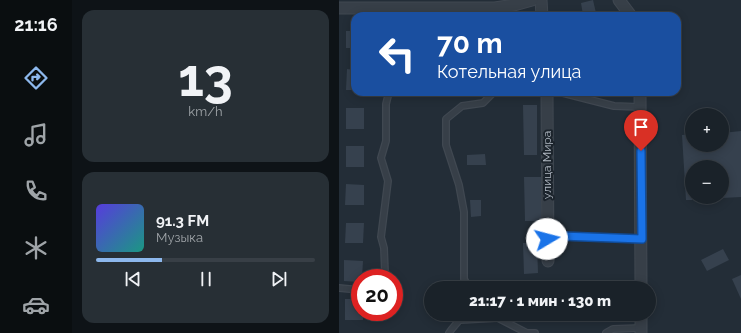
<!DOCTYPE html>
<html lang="ru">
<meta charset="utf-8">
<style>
:root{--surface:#1a2229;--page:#272f35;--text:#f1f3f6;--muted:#9fa4a8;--line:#383f46;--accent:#8db8ed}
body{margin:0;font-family:Raleway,sans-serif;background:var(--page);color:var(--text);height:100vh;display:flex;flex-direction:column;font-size:15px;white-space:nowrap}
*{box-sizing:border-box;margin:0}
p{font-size:13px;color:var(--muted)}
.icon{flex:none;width:22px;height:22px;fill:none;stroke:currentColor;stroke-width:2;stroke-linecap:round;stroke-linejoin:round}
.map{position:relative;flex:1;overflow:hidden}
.side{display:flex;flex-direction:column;gap:10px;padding:10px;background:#0e1317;width:267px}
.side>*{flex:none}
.guide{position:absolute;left:12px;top:12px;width:330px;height:84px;border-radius:12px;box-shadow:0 2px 10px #0003,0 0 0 1px var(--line);background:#1a4fa0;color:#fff;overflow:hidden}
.buttons{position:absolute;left:346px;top:108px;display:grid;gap:8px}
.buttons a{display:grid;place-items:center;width:44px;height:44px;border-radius:50%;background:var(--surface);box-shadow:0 2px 10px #0003,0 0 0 1px var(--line);font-size:20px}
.speed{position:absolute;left:12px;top:269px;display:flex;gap:8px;font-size:20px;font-weight:700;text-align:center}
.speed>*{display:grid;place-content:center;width:52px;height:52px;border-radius:50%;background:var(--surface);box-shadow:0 2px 10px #0003,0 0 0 1px var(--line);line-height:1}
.speed .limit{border:6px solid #d22;background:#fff;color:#111}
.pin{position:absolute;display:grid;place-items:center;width:34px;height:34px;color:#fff;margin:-41px -17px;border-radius:50% 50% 50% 0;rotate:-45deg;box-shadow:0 0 4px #0007}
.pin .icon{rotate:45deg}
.me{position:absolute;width:44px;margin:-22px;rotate:82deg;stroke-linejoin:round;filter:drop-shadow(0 0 3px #0008)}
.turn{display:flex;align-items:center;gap:14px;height:84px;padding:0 20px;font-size:18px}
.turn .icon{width:52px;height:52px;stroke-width:2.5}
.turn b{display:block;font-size:28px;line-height:34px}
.side .tile{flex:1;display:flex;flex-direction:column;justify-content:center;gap:6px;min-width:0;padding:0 14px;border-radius:12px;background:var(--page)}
.side .dial{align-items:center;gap:0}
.dial b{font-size:52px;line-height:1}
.song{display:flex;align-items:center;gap:12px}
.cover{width:48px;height:48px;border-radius:6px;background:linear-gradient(135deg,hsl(250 70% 55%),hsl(170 70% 35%))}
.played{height:4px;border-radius:2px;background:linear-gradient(90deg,var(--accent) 30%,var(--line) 30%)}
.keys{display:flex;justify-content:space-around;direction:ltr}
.trip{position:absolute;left:85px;top:281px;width:232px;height:40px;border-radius:20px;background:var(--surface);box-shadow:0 2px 10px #0003,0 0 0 1px var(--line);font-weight:800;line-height:40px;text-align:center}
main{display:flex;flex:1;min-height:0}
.tab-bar{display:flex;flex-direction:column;width:72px;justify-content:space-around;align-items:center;background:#0a0e10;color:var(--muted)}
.tab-bar .icon{width:28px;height:28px}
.tab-bar .on{color:var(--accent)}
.tab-bar b{font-size:18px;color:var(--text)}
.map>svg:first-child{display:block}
</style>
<main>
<nav class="tab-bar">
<b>21:16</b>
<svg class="icon on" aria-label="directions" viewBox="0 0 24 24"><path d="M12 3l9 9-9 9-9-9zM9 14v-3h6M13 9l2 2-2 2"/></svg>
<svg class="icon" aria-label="music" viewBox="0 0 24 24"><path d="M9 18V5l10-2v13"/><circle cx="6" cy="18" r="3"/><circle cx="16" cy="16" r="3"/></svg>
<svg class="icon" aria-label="phone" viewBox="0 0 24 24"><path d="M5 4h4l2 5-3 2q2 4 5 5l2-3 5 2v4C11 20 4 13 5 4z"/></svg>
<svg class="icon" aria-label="climate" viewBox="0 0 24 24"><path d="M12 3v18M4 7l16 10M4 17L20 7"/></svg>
<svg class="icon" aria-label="car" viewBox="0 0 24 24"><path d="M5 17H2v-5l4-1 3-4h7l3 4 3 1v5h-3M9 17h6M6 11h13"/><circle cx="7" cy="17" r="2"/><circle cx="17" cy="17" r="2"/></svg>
</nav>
<section class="side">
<div class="tile dial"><b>13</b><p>km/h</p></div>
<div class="tile">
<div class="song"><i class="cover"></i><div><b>91.3 FM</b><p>Музыка</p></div></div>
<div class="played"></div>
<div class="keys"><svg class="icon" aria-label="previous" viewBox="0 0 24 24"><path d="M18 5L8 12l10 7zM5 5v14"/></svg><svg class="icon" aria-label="pause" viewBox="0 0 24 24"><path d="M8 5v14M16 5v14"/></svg><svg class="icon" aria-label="next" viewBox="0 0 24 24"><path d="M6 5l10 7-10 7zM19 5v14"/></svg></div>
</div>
</section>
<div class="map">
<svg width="402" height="333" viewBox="0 0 402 333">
<rect width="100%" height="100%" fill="#232d37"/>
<g fill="#36414e">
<polygon points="254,0 257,13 244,15 242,3"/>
<rect x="7" y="31" width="9" height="17"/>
<polygon points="8,69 16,70 16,90 7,90"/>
<polygon points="184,105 198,105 198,155 185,155"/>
<rect x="7" y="108" width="18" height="21"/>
<polygon points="402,131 402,197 383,198 383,167 353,167 353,200 347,200 343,135 353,134 353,145 383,145 383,133"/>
<rect x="7" y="146" width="18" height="21"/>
<polygon points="146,154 147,165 128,165 128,155"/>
<polygon points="185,177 202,177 202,221 186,221"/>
<polygon points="7,184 25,185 25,205 6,205"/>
<polygon points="131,200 142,200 142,216 132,217"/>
<polygon points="7,223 25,223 24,243 6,243"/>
<polygon points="184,243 198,243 199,273 185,274"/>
<polygon points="384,249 390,260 368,271 362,260"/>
<polygon points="5,260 24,261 23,278 21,278 21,282 5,281"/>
<polygon points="402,275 402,299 393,279"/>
<polygon points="6,299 21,299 21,312 24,312 24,320 6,320"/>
</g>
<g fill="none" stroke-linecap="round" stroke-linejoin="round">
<g stroke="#404851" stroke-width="8">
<g id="lane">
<polyline points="220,92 275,106 301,107"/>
<polyline points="208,239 222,236 303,239"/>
<polyline points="43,278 46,273 45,248 42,237 49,181 42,158 47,141 47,104 50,92"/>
<polyline points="0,288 21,290"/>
<polyline points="130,288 125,279 125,212 120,185 107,145 107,119 123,106 144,103 155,92"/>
<polyline points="151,314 188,333 196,333"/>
<polyline points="122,320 158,318"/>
<path d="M110 333C114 326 121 322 123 314"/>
<polyline points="267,333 274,329 301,328"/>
</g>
</g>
<g stroke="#404851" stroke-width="13">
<g id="street">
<polyline points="202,0 203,16"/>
<polyline points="280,0 292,16"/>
<polyline points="0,8 156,8 175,5 193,0"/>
<polyline points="208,92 209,261"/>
<polyline points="301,92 302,288"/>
<polyline points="302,333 302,314"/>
</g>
</g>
<use href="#lane" stroke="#373f48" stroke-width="5.5"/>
<use href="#street" stroke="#373f48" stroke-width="11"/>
</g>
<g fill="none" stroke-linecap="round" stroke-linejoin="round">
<g stroke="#114b97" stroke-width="10">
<polyline id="route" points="208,239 222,236 303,239 302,151"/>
</g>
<use href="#route" stroke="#1a73e8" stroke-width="7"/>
</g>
<g text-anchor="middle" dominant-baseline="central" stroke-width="4" stroke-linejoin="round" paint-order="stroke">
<g font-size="12" fill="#b2bac4" stroke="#1c242c">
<text transform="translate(208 165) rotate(-90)">улица Мира</text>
</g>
</g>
</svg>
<div class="buttons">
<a>+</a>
<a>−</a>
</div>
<div class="speed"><div class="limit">20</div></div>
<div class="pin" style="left:302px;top:151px;background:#d93025"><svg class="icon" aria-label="arrive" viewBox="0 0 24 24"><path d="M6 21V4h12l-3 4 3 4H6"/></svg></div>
<svg class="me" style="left:208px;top:239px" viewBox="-20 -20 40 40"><circle r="19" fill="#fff"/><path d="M0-13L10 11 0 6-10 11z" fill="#1a73e8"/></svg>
<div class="trip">21:17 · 1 мин · 130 m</div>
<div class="guide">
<div class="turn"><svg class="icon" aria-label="left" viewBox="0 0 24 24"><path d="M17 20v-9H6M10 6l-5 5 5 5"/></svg><div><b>70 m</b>Котельная улица</div></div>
</div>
</div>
</main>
